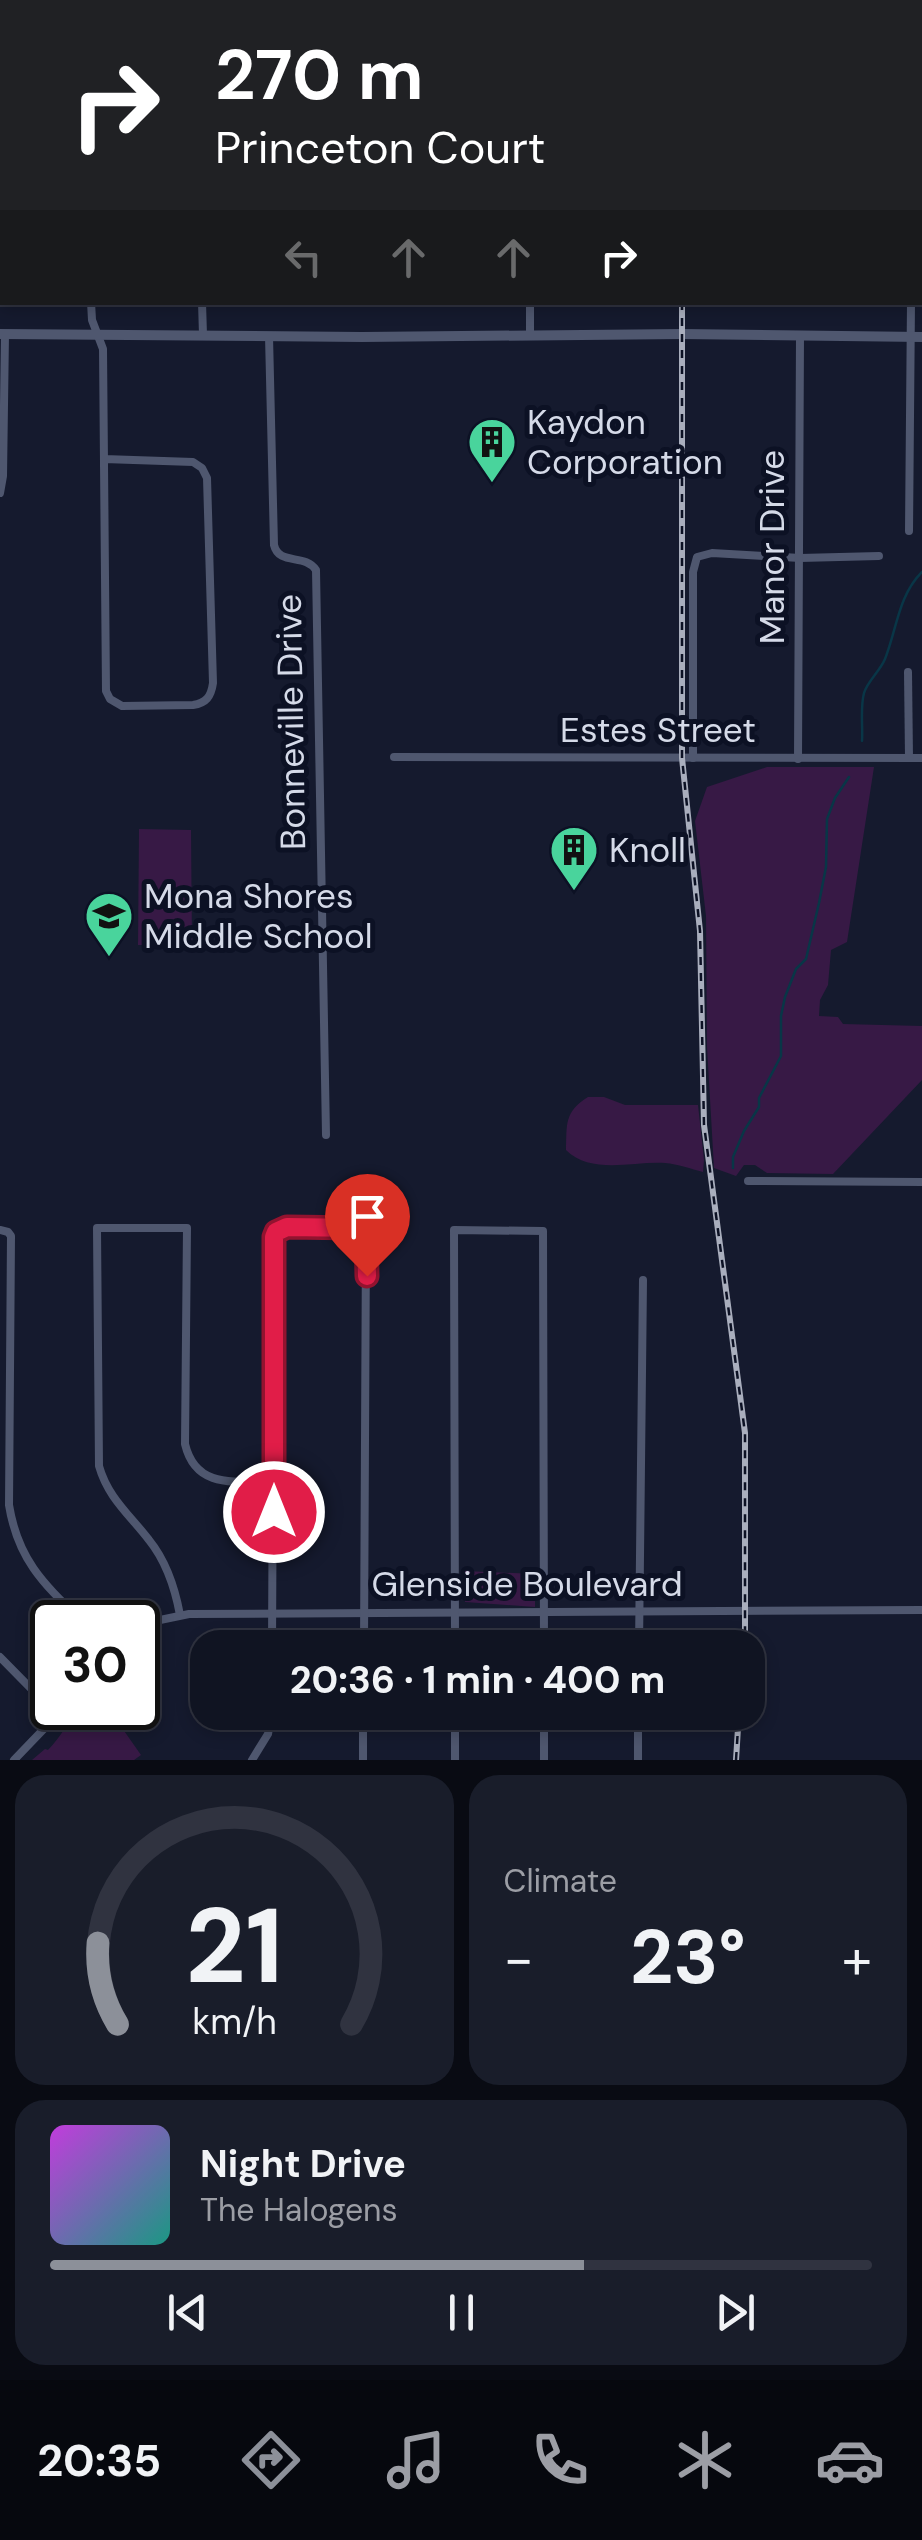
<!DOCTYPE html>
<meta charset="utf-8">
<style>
:root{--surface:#101422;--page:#191d2a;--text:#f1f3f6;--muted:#9c9ea5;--line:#303340;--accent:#8c9099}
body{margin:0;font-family:"DM Sans",sans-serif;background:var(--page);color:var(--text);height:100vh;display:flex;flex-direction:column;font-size:38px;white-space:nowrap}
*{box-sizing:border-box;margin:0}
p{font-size:32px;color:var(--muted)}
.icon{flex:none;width:55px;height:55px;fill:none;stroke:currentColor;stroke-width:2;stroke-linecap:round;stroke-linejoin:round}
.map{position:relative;height:1760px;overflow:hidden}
.side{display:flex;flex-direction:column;gap:15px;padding:15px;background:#090b13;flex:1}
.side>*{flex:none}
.top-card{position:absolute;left:0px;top:0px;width:922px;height:305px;box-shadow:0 5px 15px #0003,0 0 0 2px var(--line);background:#202124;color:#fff;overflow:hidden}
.speed{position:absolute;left:30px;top:1600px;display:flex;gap:20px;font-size:50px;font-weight:700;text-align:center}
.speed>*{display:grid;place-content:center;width:130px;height:130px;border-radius:50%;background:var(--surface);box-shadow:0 5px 15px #0003,0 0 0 2px var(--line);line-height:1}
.speed .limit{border:5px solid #111;border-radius:15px;background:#fff;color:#111}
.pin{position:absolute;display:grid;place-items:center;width:85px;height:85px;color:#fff;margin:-102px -42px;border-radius:50% 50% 50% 0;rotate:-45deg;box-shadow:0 0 10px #0007}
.pin .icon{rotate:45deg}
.me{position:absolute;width:110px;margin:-55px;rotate:0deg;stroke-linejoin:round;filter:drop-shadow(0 0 8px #0008)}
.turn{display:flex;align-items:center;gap:35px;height:210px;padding:0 50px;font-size:45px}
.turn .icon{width:130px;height:130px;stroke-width:2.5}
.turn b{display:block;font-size:70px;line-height:85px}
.lanes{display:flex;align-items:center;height:95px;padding:0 50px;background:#0003;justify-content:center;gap:50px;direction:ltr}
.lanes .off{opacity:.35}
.big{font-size:75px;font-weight:700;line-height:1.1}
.side .tile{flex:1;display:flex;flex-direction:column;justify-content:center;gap:15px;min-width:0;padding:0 35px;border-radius:30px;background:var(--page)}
.side .dial{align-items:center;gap:0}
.dial svg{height:260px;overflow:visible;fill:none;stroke:var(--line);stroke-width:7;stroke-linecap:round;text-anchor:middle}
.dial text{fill:var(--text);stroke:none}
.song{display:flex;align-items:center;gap:30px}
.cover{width:120px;height:120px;border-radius:15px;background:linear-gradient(135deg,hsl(290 70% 55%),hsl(170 70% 35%))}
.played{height:10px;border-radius:5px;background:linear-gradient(90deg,var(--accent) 65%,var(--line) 65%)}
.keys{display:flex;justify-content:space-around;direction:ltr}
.heat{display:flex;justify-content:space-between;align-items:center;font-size:55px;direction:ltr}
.side .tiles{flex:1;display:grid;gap:15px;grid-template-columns:1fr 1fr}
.tile:last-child{grid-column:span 2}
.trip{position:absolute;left:190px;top:1630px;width:575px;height:100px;border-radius:30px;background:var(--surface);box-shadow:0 5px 15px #0003,0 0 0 2px var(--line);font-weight:700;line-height:100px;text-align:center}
.menu{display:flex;height:160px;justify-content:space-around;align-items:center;background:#06080e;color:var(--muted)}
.menu .icon{width:70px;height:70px}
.menu .on{color:var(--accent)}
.menu b{font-size:45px;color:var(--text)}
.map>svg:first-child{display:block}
</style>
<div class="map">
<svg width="922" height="1760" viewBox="0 0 922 1760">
<rect width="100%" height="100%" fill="#151a2e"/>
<g fill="#371945">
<polygon points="767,767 874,767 847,942 831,950 828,985 820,1000 819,1016 838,1017 843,1024 922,1026 922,1080 833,1174 767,1173 755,1165 744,1165 736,1176 714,1168 707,1047 706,916 695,821 707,787"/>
<polygon points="139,829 191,830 192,946 138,945"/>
<path d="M588 1097H604L625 1105H698L704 1160 703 1172C691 1169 678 1164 665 1163 633 1161 591 1175 566 1150 567 1124 564 1112 588 1097Z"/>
<polygon points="465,1571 535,1574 535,1607 465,1602"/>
<path d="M81 1708H108L141 1755 134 1760H32L45 1749 48 1750C61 1737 68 1721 81 1708Z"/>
</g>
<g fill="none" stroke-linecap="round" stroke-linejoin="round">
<g stroke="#093647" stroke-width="2.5">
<path d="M862 741C863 727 860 708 864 693 867 682 880 671 885 659 897 629 898 596 922 572"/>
<polyline points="733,1168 733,1157 744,1131 759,1107 759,1098 781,1056 781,1016 785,997 796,969 806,959 819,903 826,867 827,819 835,798 849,777"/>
</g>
<g stroke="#4f576f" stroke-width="8">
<polyline points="105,0 106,2"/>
<polyline points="425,0 425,2"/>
<polyline points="740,0 740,2"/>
<polyline points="316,2 316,0"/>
<polyline points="533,2 533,0"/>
<polyline points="920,73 922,73"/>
<polyline points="0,124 2,124"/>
<polyline points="920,171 922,171"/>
<polyline points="920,274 922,274"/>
<path d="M91 302 92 320 103 349 106 691 110 699 122 706 193 705C206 703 211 697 213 683L207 478 202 468 193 462 104 459"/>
<polyline points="202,302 203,335"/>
<path d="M269 336 274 545C279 566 305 553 316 570L326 1135"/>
<polyline points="530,336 530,302"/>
<polyline points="0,493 3,476 5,334"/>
<polyline points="909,531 911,302"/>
<polyline points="908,672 909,758"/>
<polyline points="394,757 922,758"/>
<polyline points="693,758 693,572 697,557 712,553 800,558 879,556"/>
<polyline points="798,759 800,336"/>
<polyline points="748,1181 922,1182"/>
<path d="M0 1230 8 1232 11 1236 9 1505C18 1561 45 1585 83 1622"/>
<path d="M180 1615C175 1588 166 1561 149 1540 130 1515 108 1498 99 1466L97 1228H187L185 1444C196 1490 236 1481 274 1481"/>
<polyline points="138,1634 160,1620 189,1614 922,1610"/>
<polyline points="272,1648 274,1237 278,1229 287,1227 358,1228 364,1230 366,1235 364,1648"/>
<polyline points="455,1648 454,1230 543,1231 544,1648"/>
<polyline points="639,1648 643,1280"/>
<polyline points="0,1657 57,1715"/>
<polyline points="544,1712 544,1760"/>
<polyline points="14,1760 64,1708"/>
<polyline points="252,1760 268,1734 272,1712"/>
<polyline points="363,1760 363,1712"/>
<polyline points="455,1760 455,1712"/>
<polyline points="638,1760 638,1712"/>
</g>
<polyline stroke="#4f576f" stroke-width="10" points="0,334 362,337 682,334 922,337"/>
<g stroke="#a9aebd" stroke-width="6">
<g id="rail">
<polyline points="683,2 683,0"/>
<polyline points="682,302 682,758 700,931 704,1125 745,1433 745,1648"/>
<polyline points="736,1760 739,1712"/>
</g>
</g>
<use href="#rail" stroke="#0c1124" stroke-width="2.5" stroke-dasharray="8" stroke-linecap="butt"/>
</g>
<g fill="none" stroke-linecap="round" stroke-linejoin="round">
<g stroke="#92132f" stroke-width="25">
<polyline id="route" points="274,1512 274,1237 276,1232 287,1227 361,1228 366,1235 367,1276"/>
</g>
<use href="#route" stroke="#e11d48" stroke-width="18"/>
</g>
<defs>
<g id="building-pin" transform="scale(2.5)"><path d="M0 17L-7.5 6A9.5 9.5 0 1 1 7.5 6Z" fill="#49d49c" stroke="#0c1124"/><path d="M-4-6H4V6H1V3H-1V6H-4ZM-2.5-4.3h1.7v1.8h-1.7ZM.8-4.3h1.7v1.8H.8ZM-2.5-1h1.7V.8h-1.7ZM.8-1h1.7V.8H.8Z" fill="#111"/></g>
<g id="school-pin" transform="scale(2.5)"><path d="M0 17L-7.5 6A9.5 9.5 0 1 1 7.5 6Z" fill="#49d49c" stroke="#0c1124"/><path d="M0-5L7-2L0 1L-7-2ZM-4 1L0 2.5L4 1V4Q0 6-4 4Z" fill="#111"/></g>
</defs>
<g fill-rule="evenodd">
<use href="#building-pin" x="492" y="442"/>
<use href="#building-pin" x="574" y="850"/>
<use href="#school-pin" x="109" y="916"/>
</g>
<g text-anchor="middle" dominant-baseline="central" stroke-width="10" stroke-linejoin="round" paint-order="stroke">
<g font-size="35" fill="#d5dae8" stroke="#0c1124" text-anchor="start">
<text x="527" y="422">Kaydon<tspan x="527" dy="40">Corporation</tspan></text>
<text x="609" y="850">Knoll</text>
<text x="144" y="896">Mona Shores<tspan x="144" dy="40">Middle School</tspan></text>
</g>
<g font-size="35" fill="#d5dae8" stroke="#0c1124">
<text transform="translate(772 547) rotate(-90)">Manor Drive</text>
<text transform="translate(291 722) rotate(-91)">Bonneville Drive</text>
<text x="658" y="730">Estes Street</text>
<text x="527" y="1584">Glenside Boulevard</text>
</g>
</g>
</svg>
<div class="speed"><div class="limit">30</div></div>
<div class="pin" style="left:367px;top:1276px;background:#d93025"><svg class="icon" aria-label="arrive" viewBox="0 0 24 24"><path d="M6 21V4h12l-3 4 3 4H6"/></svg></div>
<svg class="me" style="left:274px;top:1512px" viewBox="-20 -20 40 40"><circle r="17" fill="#e11d48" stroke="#fff" stroke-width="3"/><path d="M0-11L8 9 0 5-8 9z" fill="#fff"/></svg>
<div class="trip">20:36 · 1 min · 400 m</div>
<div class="top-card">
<div class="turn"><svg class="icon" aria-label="right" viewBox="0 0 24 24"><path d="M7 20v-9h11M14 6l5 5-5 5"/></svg><div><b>270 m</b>Princeton Court</div></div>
<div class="lanes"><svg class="icon off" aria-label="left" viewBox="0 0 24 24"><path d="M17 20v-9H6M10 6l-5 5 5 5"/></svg><svg class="icon off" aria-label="ahead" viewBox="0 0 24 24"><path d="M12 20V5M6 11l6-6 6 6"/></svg><svg class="icon off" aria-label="ahead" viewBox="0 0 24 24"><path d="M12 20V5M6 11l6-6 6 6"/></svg><svg class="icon" aria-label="right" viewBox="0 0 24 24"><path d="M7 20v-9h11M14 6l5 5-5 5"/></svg></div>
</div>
</div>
<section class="side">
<div class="tiles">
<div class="tile dial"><svg viewBox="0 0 100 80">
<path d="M14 69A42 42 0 1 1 86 69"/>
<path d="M14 69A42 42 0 0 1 8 44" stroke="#8c9099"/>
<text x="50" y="56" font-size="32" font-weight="700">21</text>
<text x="50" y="72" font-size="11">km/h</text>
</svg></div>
<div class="tile"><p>Climate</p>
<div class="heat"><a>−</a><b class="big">23°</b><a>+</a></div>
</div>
<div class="tile">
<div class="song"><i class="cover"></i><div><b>Night Drive</b><p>The Halogens</p></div></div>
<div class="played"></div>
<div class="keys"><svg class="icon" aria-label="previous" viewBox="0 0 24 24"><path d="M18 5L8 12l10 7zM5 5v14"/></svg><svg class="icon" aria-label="pause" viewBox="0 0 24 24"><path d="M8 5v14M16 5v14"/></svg><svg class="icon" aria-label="next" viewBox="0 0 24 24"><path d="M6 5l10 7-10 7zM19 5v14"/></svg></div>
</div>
</div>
</section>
<nav class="menu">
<b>20:35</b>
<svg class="icon on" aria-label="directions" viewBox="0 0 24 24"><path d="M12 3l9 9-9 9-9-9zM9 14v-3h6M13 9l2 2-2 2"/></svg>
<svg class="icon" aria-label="music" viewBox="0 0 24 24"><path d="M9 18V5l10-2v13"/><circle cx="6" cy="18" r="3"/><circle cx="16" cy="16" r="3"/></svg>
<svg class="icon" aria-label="phone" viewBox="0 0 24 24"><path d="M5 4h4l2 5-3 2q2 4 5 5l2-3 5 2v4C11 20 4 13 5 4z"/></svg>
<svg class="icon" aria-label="climate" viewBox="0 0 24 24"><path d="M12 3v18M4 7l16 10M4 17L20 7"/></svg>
<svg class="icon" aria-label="car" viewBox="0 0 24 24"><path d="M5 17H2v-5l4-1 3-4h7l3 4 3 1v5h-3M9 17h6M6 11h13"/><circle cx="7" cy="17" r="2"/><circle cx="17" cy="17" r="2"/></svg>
</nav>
